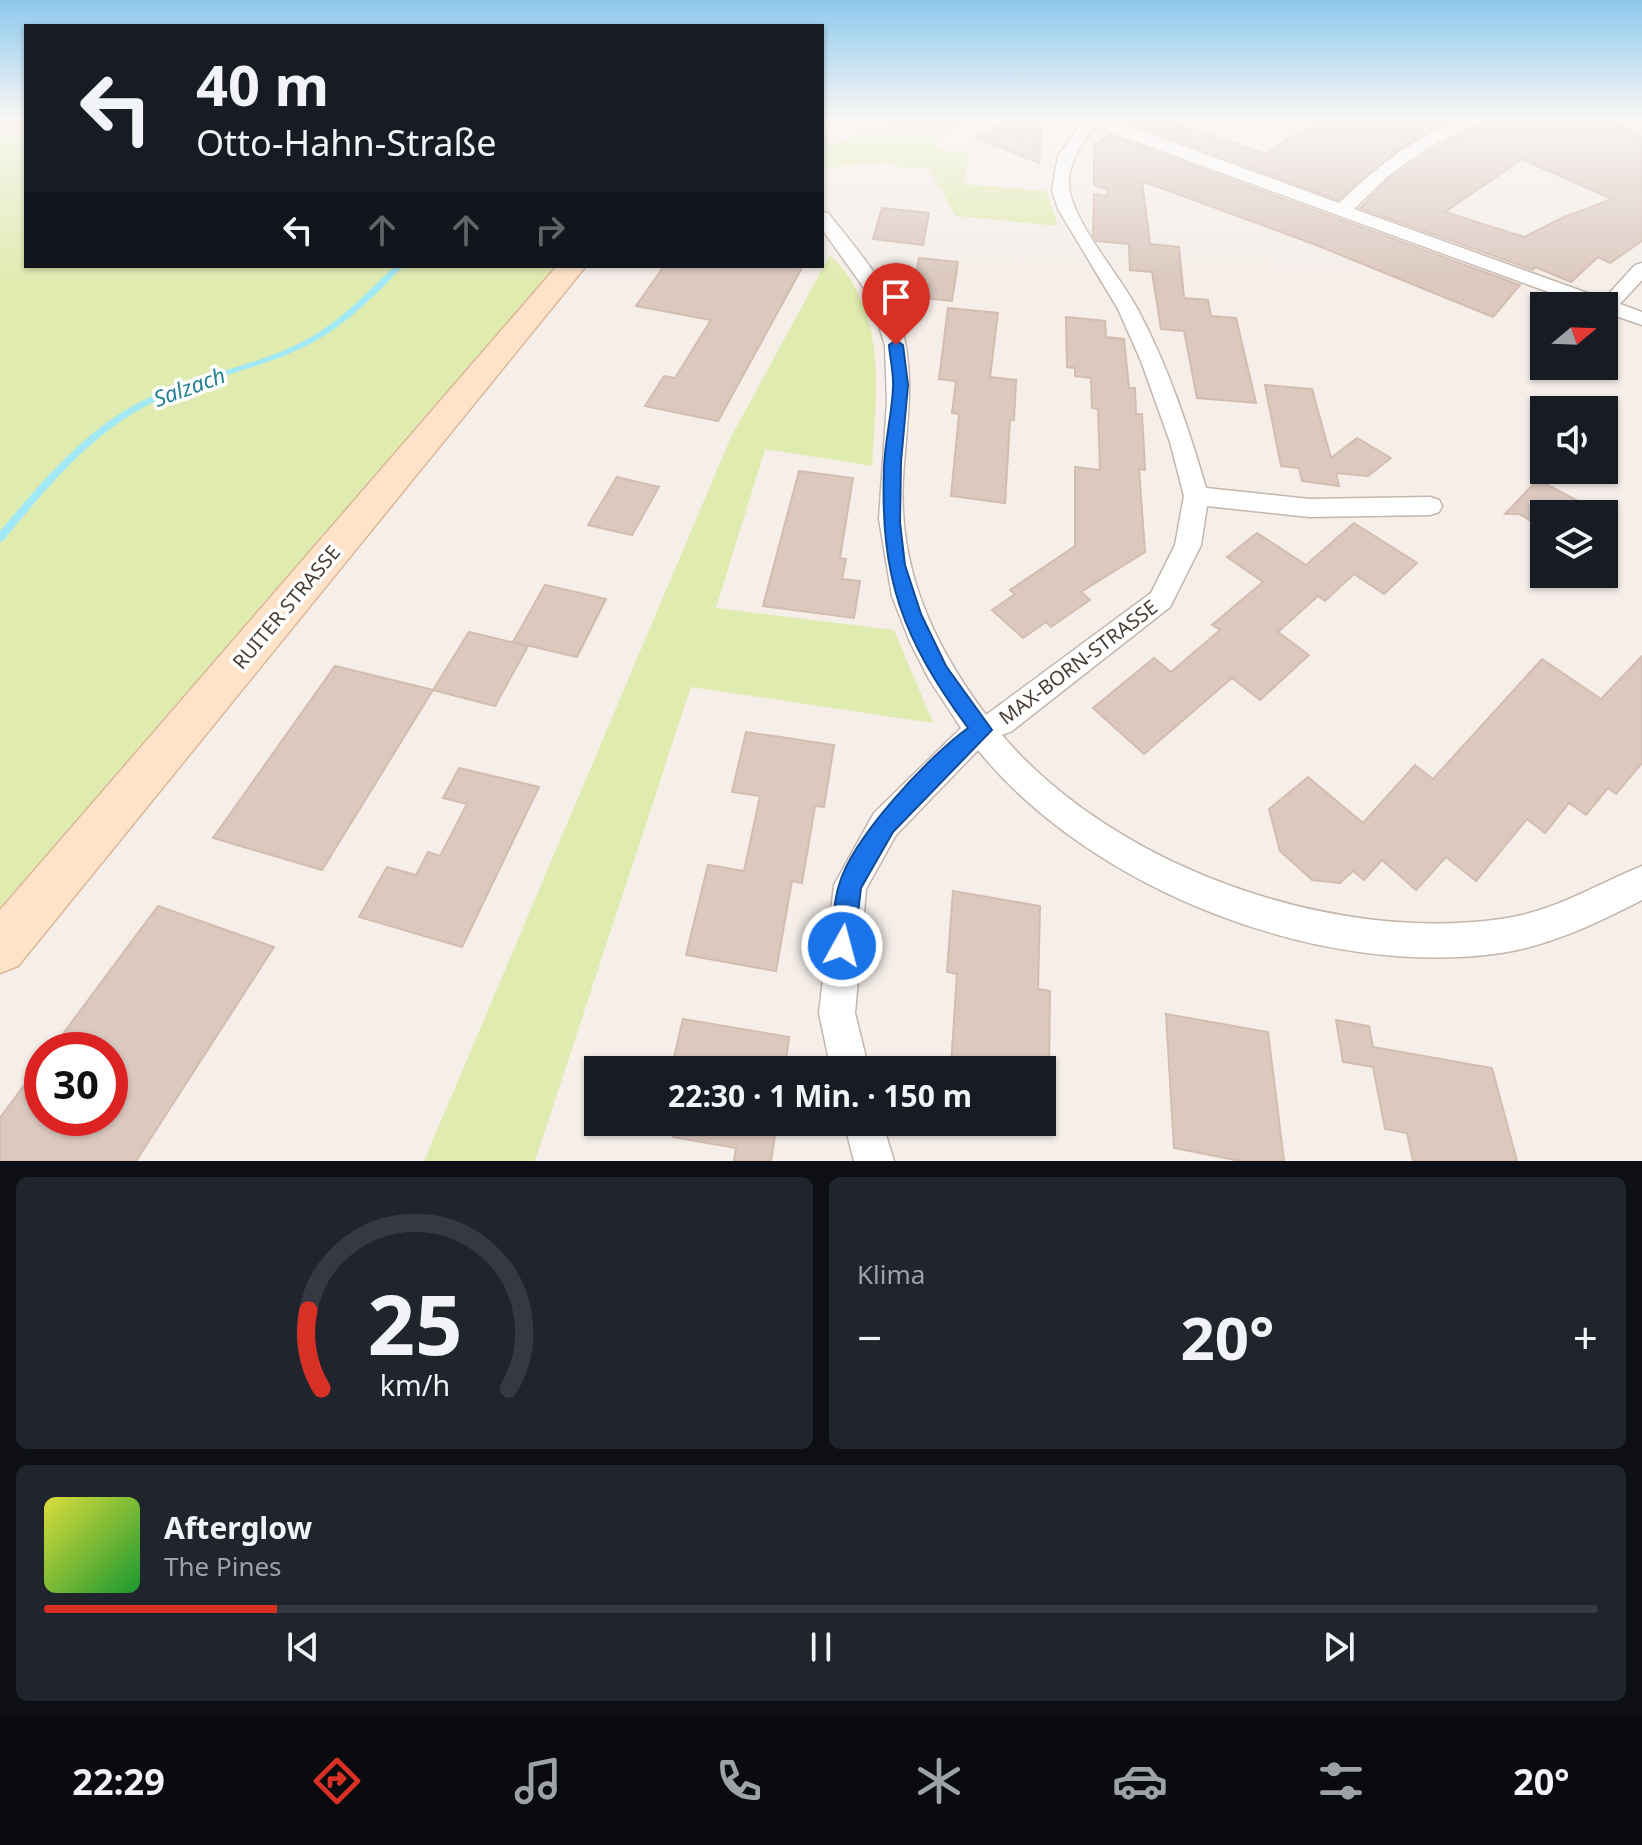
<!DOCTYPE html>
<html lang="de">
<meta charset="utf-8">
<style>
:root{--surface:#171b24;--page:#20242c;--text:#f1f3f6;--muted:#9ea1a6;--line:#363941;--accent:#d93025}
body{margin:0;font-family:"Noto Sans",sans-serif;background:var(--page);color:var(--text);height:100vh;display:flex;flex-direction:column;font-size:30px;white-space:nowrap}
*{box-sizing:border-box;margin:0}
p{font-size:26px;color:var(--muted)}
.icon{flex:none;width:44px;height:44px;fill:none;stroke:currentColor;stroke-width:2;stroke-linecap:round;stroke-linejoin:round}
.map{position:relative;height:1161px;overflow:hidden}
.side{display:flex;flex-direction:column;gap:16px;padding:16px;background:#0d0f14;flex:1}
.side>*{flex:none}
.hud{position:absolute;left:24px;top:24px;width:800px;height:244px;border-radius:0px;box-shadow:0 2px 6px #0004;background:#171b24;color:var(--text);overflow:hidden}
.needle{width:52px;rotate:71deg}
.fabs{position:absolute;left:1530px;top:292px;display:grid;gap:16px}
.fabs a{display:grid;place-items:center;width:88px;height:88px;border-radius:0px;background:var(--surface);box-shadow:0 2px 6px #0004;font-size:40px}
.speed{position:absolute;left:24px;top:1032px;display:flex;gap:16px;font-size:40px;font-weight:700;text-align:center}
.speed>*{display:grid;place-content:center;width:104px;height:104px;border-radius:50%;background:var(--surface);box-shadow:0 2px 6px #0004;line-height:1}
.speed .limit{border:12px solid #d22;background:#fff;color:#111}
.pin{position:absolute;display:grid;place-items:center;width:68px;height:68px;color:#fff;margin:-82px -34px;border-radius:50% 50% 50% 0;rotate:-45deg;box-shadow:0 0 8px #0007}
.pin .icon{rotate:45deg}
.me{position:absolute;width:88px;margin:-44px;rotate:7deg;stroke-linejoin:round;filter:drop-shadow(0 0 6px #0008)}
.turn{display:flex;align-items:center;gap:28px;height:168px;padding:0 40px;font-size:36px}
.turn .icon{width:104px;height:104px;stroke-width:2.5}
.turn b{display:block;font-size:56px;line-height:68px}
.lanes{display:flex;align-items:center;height:76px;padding:0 40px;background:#0003;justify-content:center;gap:40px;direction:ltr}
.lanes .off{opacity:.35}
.big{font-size:60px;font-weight:700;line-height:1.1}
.side .widget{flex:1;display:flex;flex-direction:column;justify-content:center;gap:12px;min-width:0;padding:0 28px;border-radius:12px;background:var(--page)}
.side .dial{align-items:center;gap:0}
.dial svg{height:208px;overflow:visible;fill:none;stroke:var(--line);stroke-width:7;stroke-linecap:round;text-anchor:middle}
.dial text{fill:var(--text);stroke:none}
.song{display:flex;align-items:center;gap:24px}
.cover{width:96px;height:96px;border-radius:12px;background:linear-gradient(135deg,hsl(60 70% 55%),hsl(130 70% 35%))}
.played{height:8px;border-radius:4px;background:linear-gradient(90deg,var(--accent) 15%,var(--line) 15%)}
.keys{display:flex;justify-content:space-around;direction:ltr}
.heat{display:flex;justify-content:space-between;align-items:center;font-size:44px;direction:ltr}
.side .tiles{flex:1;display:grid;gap:16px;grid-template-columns:1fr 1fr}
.widget:last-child{grid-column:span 2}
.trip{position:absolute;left:584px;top:1056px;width:472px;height:80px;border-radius:0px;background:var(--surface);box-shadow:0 2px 6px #0004;font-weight:700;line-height:80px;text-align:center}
.menu{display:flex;height:128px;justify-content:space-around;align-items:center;background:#090b0e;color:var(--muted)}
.menu .icon{width:56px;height:56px}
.menu .selected{color:var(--accent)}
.menu b{font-size:36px;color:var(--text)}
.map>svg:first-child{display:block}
</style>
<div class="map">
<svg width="1642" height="1161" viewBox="0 0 1642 1161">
<rect width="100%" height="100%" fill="#f5eee9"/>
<g fill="#e0ebaf">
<polygon points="0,117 26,122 26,266 559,266 0,924"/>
<polygon points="893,117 980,117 936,141 939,147 947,152 969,153 964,184 1046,191 1058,226 956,216 928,168 900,168 889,162 822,168 822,142 839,143"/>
<path d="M830 255C889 312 876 391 872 466L765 449 716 608 894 630 933 723 691 687 535 1161H424L731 437Z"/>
</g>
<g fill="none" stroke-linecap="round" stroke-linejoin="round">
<g fill="#a2e9f5" fill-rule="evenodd">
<polygon points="0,117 5,117 0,121"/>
<path d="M395 266H403C375 296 342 329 304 347 255 371 199 379 150 404 90 434 45 490 3 541L0 542V531C41 483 86 428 144 400 197 373 259 367 311 337 343 319 368 291 395 266Z"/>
</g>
</g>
<g fill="#dbc9c0" stroke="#d3bcb0" stroke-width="2" fill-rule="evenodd">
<polygon points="1010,117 1042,117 1039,163 976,138"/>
<polygon points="1135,117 1166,120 1266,154 1322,117 1467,117 1428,131 1408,143 1338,200 1128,122"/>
<path d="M1497 117H1607L1642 137V241L1610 263 1598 257 1571 282 1535 267 1533 270 1360 208 1389 179 1432 149ZM1522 159 1612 199 1562 218 1524 237 1445 212Z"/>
<polygon points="1109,135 1520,285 1493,317 1311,243 1142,181 1150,244 1179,247 1184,298 1208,300 1211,316 1236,318 1256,403 1197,398 1184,331 1161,329 1152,272 1130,270 1129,244 1097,241 1093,235 1094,194 1106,196 1108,190 1094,185 1094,145"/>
<polygon points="882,208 929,213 923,245 873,239"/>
<polygon points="919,258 958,262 952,301 912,297"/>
<polygon points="664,266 803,266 718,421 645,406 664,376 675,378 711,320 636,306"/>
<polygon points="948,308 998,313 990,377 1016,380 1014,420 1010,420 1005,503 951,496 959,414 952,413 956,381 939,379"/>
<polygon points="1066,317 1105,321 1106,337 1124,339 1129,388 1135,388 1136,414 1142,414 1145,470 1139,469 1145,552 1081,592 1090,600 1051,627 1046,622 1023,638 992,610 1015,594 1010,590 1075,546 1075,467 1100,470 1098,409 1092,408 1091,378 1075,376 1075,368 1067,367"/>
<polygon points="1265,385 1312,389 1331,458 1357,438 1391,458 1368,476 1336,473 1339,486 1302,481 1299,468 1281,466"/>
<polygon points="799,471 853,478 840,558 846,559 842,579 860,581 854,618 763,606"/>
<polygon points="1544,473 1544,483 1602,514 1544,514 1544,528 1519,514 1505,514"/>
<polygon points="617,477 659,487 632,535 588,525"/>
<polygon points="1354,523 1417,563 1384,594 1354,574 1325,601 1318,596 1278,632 1309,655 1260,700 1232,678 1144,754 1093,708 1154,658 1171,672 1220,630 1212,625 1263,582 1227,557 1257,533 1306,565"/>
<polygon points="545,585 606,599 577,657 513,642"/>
<polygon points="469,632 528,646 495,706 433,690"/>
<polygon points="1642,656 1642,763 1616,794 1608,788 1586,815 1569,803 1545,833 1527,819 1476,881 1446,857 1416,890 1382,860 1364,880 1353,871 1340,883 1312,880 1280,851 1269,809 1308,777 1363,823 1415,765 1433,779 1542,659 1601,699"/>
<polygon points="335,666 433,690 322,870 213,838"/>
<polygon points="746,732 834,745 824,807 815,806 802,883 792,881 776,971 686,955 708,865 744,871 760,796 732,792"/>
<polygon points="459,768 539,787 462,947 359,917 387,867 416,875 428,852 440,856 467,804 443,798"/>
<polygon points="953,891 1040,906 1038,989 1050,991 1049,1070 974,1070 951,1066 957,974 947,972"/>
<polygon points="158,906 274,947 136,1161 0,1161 0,1118 42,1061 42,1118 110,1118 110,1050 51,1050"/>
<polygon points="1166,1014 1268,1032 1284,1161 1240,1161 1174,1148"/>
<polygon points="683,1019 789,1037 785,1070 671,1070"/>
<polygon points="1336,1020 1369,1026 1373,1047 1492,1068 1517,1161 1413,1161 1407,1133 1385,1129 1373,1067 1343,1062"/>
<polygon points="674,1122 777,1122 771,1161 734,1161 736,1148 673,1137"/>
</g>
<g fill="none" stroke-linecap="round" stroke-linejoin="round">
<g stroke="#c4b6ad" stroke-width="3">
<g id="street">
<path d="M1076 117H1104L1339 203C1381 164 1433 117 1494 117L1430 146 1387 177 1354 209 1604 299 1635 265 1642 263V280L1620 304 1642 312V325L1604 312V306H1587L1096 127C1080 144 1065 168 1070 193 1078 228 1120 276 1138 310 1168 366 1188 427 1206 488L1309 499 1430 497 1439 500 1442 506 1439 512 1430 515 1309 517 1207 506 1201 545 1170 607 1012 731 1002 735C1114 867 1331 943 1501 919 1556 911 1593 886 1642 866V900C1597 923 1552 945 1501 953 1322 979 1092 891 978 750L896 835 866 889 855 1013 869 1070H831L819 1013 834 885 874 813 961 728 929 679 910 642 892 596 879 519 887 402 885 345 869 295 822 229V212L828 213C856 249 887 282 901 326 916 376 906 427 903 478 898 569 933 644 986 715L1151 593 1175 545 1184 496 1170 442 1141 361 1118 309 1058 209 1052 190 1058 156 1083 122Z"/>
<polygon points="844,1122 882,1122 894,1161 854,1161"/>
</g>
</g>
<g stroke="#dbb798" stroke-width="3">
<polygon id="secondary" points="557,266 586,266 18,966 0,973 0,910"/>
</g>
<use href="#street" fill="#fff" fill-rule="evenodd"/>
<use href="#secondary" fill="#ffe3c9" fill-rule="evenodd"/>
</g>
<linearGradient id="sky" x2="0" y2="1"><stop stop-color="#8cc9ed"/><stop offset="0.42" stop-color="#faf7f5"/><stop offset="1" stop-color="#faf7f5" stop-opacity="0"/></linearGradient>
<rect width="1642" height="280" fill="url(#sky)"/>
<path fill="#1a73e8" stroke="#114b97" stroke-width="2" d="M896 340 903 345 908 385 901 462 900 522 905 565 921 614 946 666 992 730 893 832 861 888 854 946 851 955 842 958 834 955 830 946C833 926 833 904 839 885 852 838 929 756 968 728 902 638 880 579 884 467 885 440 892 414 893 388 894 374 890 359 889 345Z"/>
<g text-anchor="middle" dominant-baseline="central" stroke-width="7" stroke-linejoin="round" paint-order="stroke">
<g font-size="20" fill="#493d36" stroke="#fff">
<text transform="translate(286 607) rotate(-50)">RUITER STRASSE</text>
<text transform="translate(1078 662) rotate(-37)">MAX-BORN-STRASSE</text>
</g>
<g font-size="22" font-style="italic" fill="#228192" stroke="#fff">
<text transform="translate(189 386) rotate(-20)">Salzach</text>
</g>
</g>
</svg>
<div class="fabs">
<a><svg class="needle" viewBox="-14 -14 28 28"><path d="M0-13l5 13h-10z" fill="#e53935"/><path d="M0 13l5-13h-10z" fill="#9ea1a6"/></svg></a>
<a><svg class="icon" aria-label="sound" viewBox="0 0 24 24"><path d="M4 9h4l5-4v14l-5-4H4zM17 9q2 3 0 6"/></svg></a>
<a><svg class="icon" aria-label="layers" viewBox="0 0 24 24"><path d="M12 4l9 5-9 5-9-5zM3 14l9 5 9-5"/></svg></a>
</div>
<div class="speed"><div class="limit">30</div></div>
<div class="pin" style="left:896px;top:345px;background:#d93025"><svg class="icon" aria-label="arrive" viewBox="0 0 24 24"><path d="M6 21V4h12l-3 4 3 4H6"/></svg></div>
<svg class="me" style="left:842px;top:946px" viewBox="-20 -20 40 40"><circle r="17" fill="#1a73e8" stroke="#fff" stroke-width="3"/><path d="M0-11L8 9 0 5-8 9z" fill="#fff"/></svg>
<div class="trip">22:30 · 1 Min. · 150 m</div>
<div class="hud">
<div class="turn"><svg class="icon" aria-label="left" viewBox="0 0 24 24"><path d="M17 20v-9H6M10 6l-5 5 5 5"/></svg><div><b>40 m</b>Otto-Hahn-Straße</div></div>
<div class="lanes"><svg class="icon" aria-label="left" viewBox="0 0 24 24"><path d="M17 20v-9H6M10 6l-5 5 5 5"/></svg><svg class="icon off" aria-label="ahead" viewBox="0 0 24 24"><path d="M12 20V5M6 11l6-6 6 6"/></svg><svg class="icon off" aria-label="ahead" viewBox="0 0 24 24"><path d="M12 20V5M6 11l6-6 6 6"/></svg><svg class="icon off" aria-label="right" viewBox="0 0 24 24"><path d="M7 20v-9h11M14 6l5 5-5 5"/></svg></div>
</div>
</div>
<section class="side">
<div class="tiles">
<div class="widget dial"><svg viewBox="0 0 100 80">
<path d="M14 69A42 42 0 1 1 86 69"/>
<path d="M14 69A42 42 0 0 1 9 39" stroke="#d93025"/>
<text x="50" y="56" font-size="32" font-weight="700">25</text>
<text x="50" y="72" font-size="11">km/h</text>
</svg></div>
<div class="widget"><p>Klima</p>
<div class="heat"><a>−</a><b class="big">20°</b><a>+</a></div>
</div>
<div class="widget">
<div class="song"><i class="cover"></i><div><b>Afterglow</b><p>The Pines</p></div></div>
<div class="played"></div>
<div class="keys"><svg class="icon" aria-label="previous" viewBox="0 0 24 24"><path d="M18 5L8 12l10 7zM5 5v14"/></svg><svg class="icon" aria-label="pause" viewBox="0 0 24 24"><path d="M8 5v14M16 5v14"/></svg><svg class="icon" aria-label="next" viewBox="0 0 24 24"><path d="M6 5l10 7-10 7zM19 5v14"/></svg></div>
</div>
</div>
</section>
<nav class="menu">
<b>22:29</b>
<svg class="icon selected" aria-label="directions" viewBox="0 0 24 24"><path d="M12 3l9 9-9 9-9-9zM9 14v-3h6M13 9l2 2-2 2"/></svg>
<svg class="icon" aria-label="music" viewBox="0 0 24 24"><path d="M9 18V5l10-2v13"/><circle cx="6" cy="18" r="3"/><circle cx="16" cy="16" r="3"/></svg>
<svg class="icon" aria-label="phone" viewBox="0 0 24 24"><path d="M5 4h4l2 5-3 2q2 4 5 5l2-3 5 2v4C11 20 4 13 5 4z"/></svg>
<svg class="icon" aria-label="climate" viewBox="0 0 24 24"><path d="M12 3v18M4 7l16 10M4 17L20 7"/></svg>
<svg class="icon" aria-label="car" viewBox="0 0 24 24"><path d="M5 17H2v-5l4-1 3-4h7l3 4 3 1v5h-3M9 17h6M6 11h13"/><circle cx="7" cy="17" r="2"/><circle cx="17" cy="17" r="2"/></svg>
<svg class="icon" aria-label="filters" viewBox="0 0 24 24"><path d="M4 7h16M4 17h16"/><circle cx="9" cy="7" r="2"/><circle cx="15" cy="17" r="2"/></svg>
<b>20°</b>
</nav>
